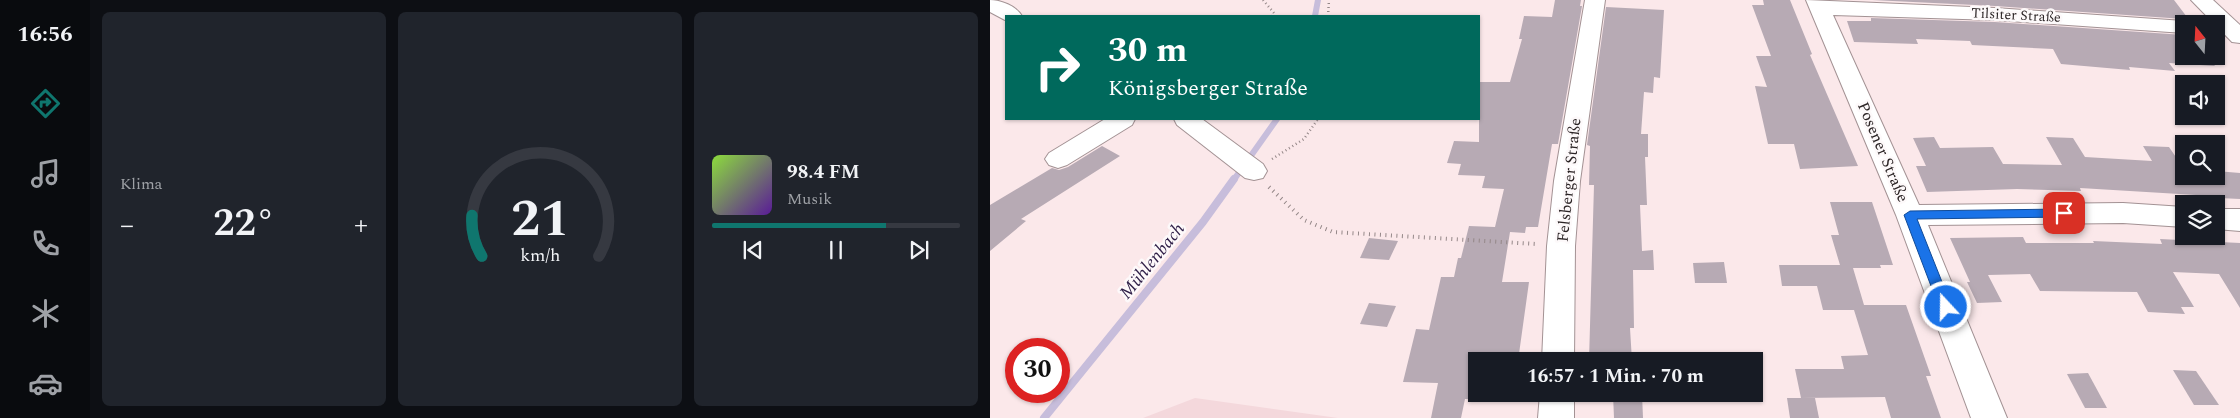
<!DOCTYPE html>
<html lang="de">
<meta charset="utf-8">
<style>
:root{--surface:#171b24;--page:#20242c;--text:#f1f3f6;--muted:#9ea1a6;--line:#363941;--accent:#0f766e}
body{margin:0;font-family:Spectral,serif;background:var(--page);color:var(--text);height:100vh;display:flex;flex-direction:column;font-size:19px;white-space:nowrap}
*{box-sizing:border-box;margin:0}
p{font-size:16px;color:var(--muted)}
.icon{flex:none;width:28px;height:28px;fill:none;stroke:currentColor;stroke-width:2;stroke-linecap:round;stroke-linejoin:round}
.map{position:relative;flex:1;overflow:hidden}
.panel{display:flex;flex-direction:column;gap:12px;padding:12px;background:#0d0f14;width:900px}
.panel>*{flex:none}
.top-card{position:absolute;left:15px;top:15px;width:475px;height:105px;border-radius:0px;box-shadow:0 1px 4px #0004;background:#00695c;color:#fff;overflow:hidden}
.needle{width:32px;rotate:342deg}
.controls{position:absolute;left:1185px;top:15px;display:grid;gap:10px}
.controls a{display:grid;place-items:center;width:50px;height:50px;border-radius:0px;background:var(--surface);box-shadow:0 1px 4px #0004;font-size:25px}
.speed{position:absolute;left:15px;top:338px;display:flex;gap:10px;font-size:25px;font-weight:700;text-align:center}
.speed>*{display:grid;place-content:center;width:65px;height:65px;border-radius:50%;background:var(--surface);box-shadow:0 1px 4px #0004;line-height:1}
.speed .limit{border:8px solid #d22;background:#fff;color:#111}
.pin{position:absolute;display:grid;place-items:center;width:42px;height:42px;color:#fff;margin:-21px;border-radius:10px;box-shadow:0 2px 8px #0006}
.me{position:absolute;width:55px;margin:-28px;rotate:339deg;stroke-linejoin:round;filter:drop-shadow(0 0 4px #0008)}
.turn{display:flex;align-items:center;gap:18px;height:105px;padding:0 20px;font-size:22px}
.turn .icon{width:65px;height:65px;stroke-width:2.5}
.turn b{display:block;font-size:35px;line-height:42px}
.big{font-size:38px;font-weight:700;line-height:1.1}
.panel .widget{flex:1;display:flex;flex-direction:column;justify-content:center;gap:8px;min-width:0;padding:0 18px;border-radius:8px;background:var(--page)}
.panel .dial{align-items:center;gap:0}
.dial svg{height:130px;overflow:visible;fill:none;stroke:var(--line);stroke-width:7;stroke-linecap:round;text-anchor:middle}
.dial text{fill:var(--text);stroke:none}
.song{display:flex;align-items:center;gap:15px}
.cover{width:60px;height:60px;border-radius:8px;background:linear-gradient(135deg,hsl(90 70% 55%),hsl(270 70% 35%))}
.played{height:5px;border-radius:2px;background:linear-gradient(90deg,var(--accent) 70%,var(--line) 70%)}
.keys{display:flex;justify-content:space-around;direction:ltr}
.heat{display:flex;justify-content:space-between;align-items:center;font-size:28px;direction:ltr}
.panel .tiles{flex:1;display:grid;gap:12px;grid-template-columns:repeat(3,1fr)}
.trip{position:absolute;left:478px;top:352px;width:295px;height:50px;border-radius:0px;background:var(--surface);box-shadow:0 1px 4px #0004;font-weight:700;line-height:50px;text-align:center}
main{display:flex;flex:1;min-height:0}
.menu{display:flex;flex-direction:column;width:90px;justify-content:space-around;align-items:center;background:#090b0e;color:var(--muted)}
.menu .icon{width:35px;height:35px}
.menu .current{color:var(--accent)}
.menu b{font-size:22px;color:var(--text)}
.map>svg:first-child{display:block}
</style>
<main>
<nav class="menu">
<b>16:56</b>
<svg class="icon current" aria-label="directions" viewBox="0 0 24 24"><path d="M12 3l9 9-9 9-9-9zM9 14v-3h6M13 9l2 2-2 2"/></svg>
<svg class="icon" aria-label="music" viewBox="0 0 24 24"><path d="M9 18V5l10-2v13"/><circle cx="6" cy="18" r="3"/><circle cx="16" cy="16" r="3"/></svg>
<svg class="icon" aria-label="phone" viewBox="0 0 24 24"><path d="M5 4h4l2 5-3 2q2 4 5 5l2-3 5 2v4C11 20 4 13 5 4z"/></svg>
<svg class="icon" aria-label="climate" viewBox="0 0 24 24"><path d="M12 3v18M4 7l16 10M4 17L20 7"/></svg>
<svg class="icon" aria-label="car" viewBox="0 0 24 24"><path d="M5 17H2v-5l4-1 3-4h7l3 4 3 1v5h-3M9 17h6M6 11h13"/><circle cx="7" cy="17" r="2"/><circle cx="17" cy="17" r="2"/></svg>
</nav>
<section class="panel">
<div class="tiles">
<div class="widget"><p>Klima</p>
<div class="heat"><a>−</a><b class="big">22°</b><a>+</a></div>
</div>
<div class="widget dial"><svg viewBox="0 0 100 80">
<path d="M14 69A42 42 0 1 1 86 69"/>
<path d="M14 69A42 42 0 0 1 8 44" stroke="#0f766e"/>
<text x="50" y="56" font-size="32" font-weight="700">21</text>
<text x="50" y="72" font-size="11">km/h</text>
</svg></div>
<div class="widget">
<div class="song"><i class="cover"></i><div><b>98.4 FM</b><p>Musik</p></div></div>
<div class="played"></div>
<div class="keys"><svg class="icon" aria-label="previous" viewBox="0 0 24 24"><path d="M18 5L8 12l10 7zM5 5v14"/></svg><svg class="icon" aria-label="pause" viewBox="0 0 24 24"><path d="M8 5v14M16 5v14"/></svg><svg class="icon" aria-label="next" viewBox="0 0 24 24"><path d="M6 5l10 7-10 7zM19 5v14"/></svg></div>
</div>
</div>
</section>
<div class="map">
<svg width="1250" height="418" viewBox="0 0 1250 418">
<rect width="100%" height="100%" fill="#fbe8ea"/>
<polygon fill="#f4d8dc" points="205,398 348,418 153,418"/>
<g fill="none" stroke-linecap="round" stroke-linejoin="round">
<g stroke="#c7bddb" stroke-width="6">
<polyline points="325,16 328,0"/>
<polyline points="243,181 287,119"/>
</g>
<polyline stroke="#c7bddb" stroke-width="8" points="54,418 213,222 244,179"/>
</g>
<g fill="#b7aab4">
<polygon points="565,0 591,0 590,6 592,6 568,144 562,144 548,227 536,227 535,233 520,232 512,282 539,282 528,361 486,361 486,394 524,394 523,400 475,399 471,418 441,418 448,383 413,382 426,329 439,330 451,277 464,277 468,258 471,258 479,226 505,227 514,189 492,188 495,176 468,175 471,164 457,163 464,141 489,142 489,82 520,82 532,39 529,39 534,16 562,17"/>
<polygon points="773,0 800,0 822,54 820,55 868,166 810,169 804,144 778,144 765,86 777,87 766,56 781,56 762,5 774,5"/>
<polygon points="882,0 1184,0 1200,21 1194,19 1005,6"/>
<polygon points="616,7 674,10 670,78 664,77 663,93 654,92 651,134 658,134 658,157 655,157 657,205 650,205 652,251 663,250 664,270 643,270 644,328 640,328 642,361 599,361 604,185 599,185 600,146 597,145"/>
<polygon points="881,18 1005,22 1194,35 1194,56 1226,56 1228,59 1219,58 1225,66 1179,63 1185,71 1139,67 1140,70 1071,64 1063,49 982,45 980,41 926,39 928,44 864,42 857,21 881,21"/>
<polygon points="944,137 950,148 1003,147 1013,164 1072,165 1056,137 1083,138 1095,157 1162,161 1153,146 1179,147 1194,169 1194,176 1226,176 1226,171 1250,173 1250,199 1208,197 1206,195 1090,188 1091,191 1027,189 937,192 926,166 936,166 923,138"/>
<polygon points="112,146 130,156 31,219 36,221 0,251 0,205 62,168 69,170 78,167"/>
<polygon points="840,202 882,202 903,265 890,265 891,268 863,268 874,305 916,305 941,376 936,376 951,418 901,418 895,397 811,398 805,369 854,369 851,356 878,355 864,310 833,310 827,286 792,286 789,265 850,265 841,235 849,235"/>
<polygon points="1033,237 1036,243 1104,243 1103,241 1172,244 1170,239 1250,243 1250,308 1229,274 1183,272 1204,307 1191,307 1195,314 1158,312 1147,292 1050,291 1040,274 998,275 1012,302 987,303 977,282 980,282 960,238"/>
<polygon points="379,238 408,241 399,260 370,258"/>
<polygon points="734,262 737,283 705,283 703,263"/>
<polygon points="379,303 406,306 397,327 370,324"/>
<polygon points="1183,370 1206,371 1229,405 1204,405"/>
<polygon points="1098,373 1117,408 1095,408 1077,374"/>
<polygon points="623,394 652,394 653,418 624,418"/>
<polygon points="797,398 825,398 829,418 800,418"/>
</g>
<g fill="none" stroke-linecap="round" stroke-linejoin="round">
<g stroke="#a39294" stroke-width="2">
<g id="minor">
<path d="M0 0C11 0 26 6 32 16H16L15 20 0 12Z"/>
<polygon points="595,0 615,0 590,181 585,246 584,361 552,361 557,246 564,181"/>
<polygon points="816,0 1005,8 1194,21 1202,24 1194,24 1194,33 1005,20 843,15 929,205 1133,203 1194,207 1194,227 1133,223 938,225 1017,418 981,418 906,215"/>
<polygon points="1201,0 1223,0 1250,25 1250,43 1242,42"/>
<polygon points="115,119 145,119 142,125 77,165 68,168 59,165 55,159 59,153"/>
<polygon points="184,119 212,119 273,164 277,171 273,178 264,180 255,178 187,125"/>
<polygon points="1226,209 1250,209 1250,231 1226,229"/>
<polygon points="550,394 584,394 584,418 548,418"/>
</g>
</g>
<g stroke="#948788" stroke-width="2.5" stroke-dasharray="1 3" stroke-linecap="butt">
<polyline points="273,0 284,13 282,16"/>
<polyline points="338,16 339,0"/>
<polyline points="282,159 314,139 328,119"/>
</g>
<polyline stroke="#948788" stroke-width="4" stroke-dasharray="1 4.5" stroke-linecap="butt" points="279,187 314,220 343,232 546,244"/>
<use href="#minor" fill="#fff" fill-rule="evenodd"/>
</g>
<polygon fill="#1a73e8" stroke="#114b97" points="1074,209 1079,213 1074,217 927,219 962,307 960,311 956,313 951,311 949,307 914,215 920,211"/>
<g text-anchor="middle" dominant-baseline="central" stroke-width="5" stroke-linejoin="round" paint-order="stroke">
<g font-size="14" fill="#2b2425" stroke="#fdf9fa">
<text transform="translate(1026 15) rotate(3)">Tilsiter Straße</text>
</g>
<g font-size="16" fill="#2b2425" stroke="#fdf9fa">
<text transform="translate(893 152) rotate(67)">Posener Straße</text>
<text transform="translate(579 180) rotate(-84)">Felsberger Straße</text>
</g>
<g font-size="18" font-style="italic" fill="#312149" stroke="#fdf9fa">
<text transform="translate(162 261) rotate(-51)">Mühlenbach</text>
</g>
</g>
</svg>
<div class="controls">
<a><svg class="needle" viewBox="-14 -14 28 28"><path d="M0-13l5 13h-10z" fill="#e53935"/><path d="M0 13l5-13h-10z" fill="#9ea1a6"/></svg></a>
<a><svg class="icon" aria-label="sound" viewBox="0 0 24 24"><path d="M4 9h4l5-4v14l-5-4H4zM17 9q2 3 0 6"/></svg></a>
<a><svg class="icon" aria-label="search" viewBox="0 0 24 24"><circle cx="10" cy="10" r="6"/><path d="M15 15l6 6"/></svg></a>
<a><svg class="icon" aria-label="layers" viewBox="0 0 24 24"><path d="M12 4l9 5-9 5-9-5zM3 14l9 5 9-5"/></svg></a>
</div>
<div class="speed"><div class="limit">30</div></div>
<div class="pin" style="left:1074px;top:213px;background:#d93025"><svg class="icon" aria-label="arrive" viewBox="0 0 24 24"><path d="M6 21V4h12l-3 4 3 4H6"/></svg></div>
<svg class="me" style="left:956px;top:307px" viewBox="-20 -20 40 40"><circle r="17" fill="#1a73e8" stroke="#fff" stroke-width="3"/><path d="M0-11L8 9 0 5-8 9z" fill="#fff"/></svg>
<div class="trip">16:57 · 1 Min. · 70 m</div>
<div class="top-card">
<div class="turn"><svg class="icon" aria-label="right" viewBox="0 0 24 24"><path d="M7 20v-9h11M14 6l5 5-5 5"/></svg><div><b>30 m</b>Königsberger Straße</div></div>
</div>
</div>
</main>
